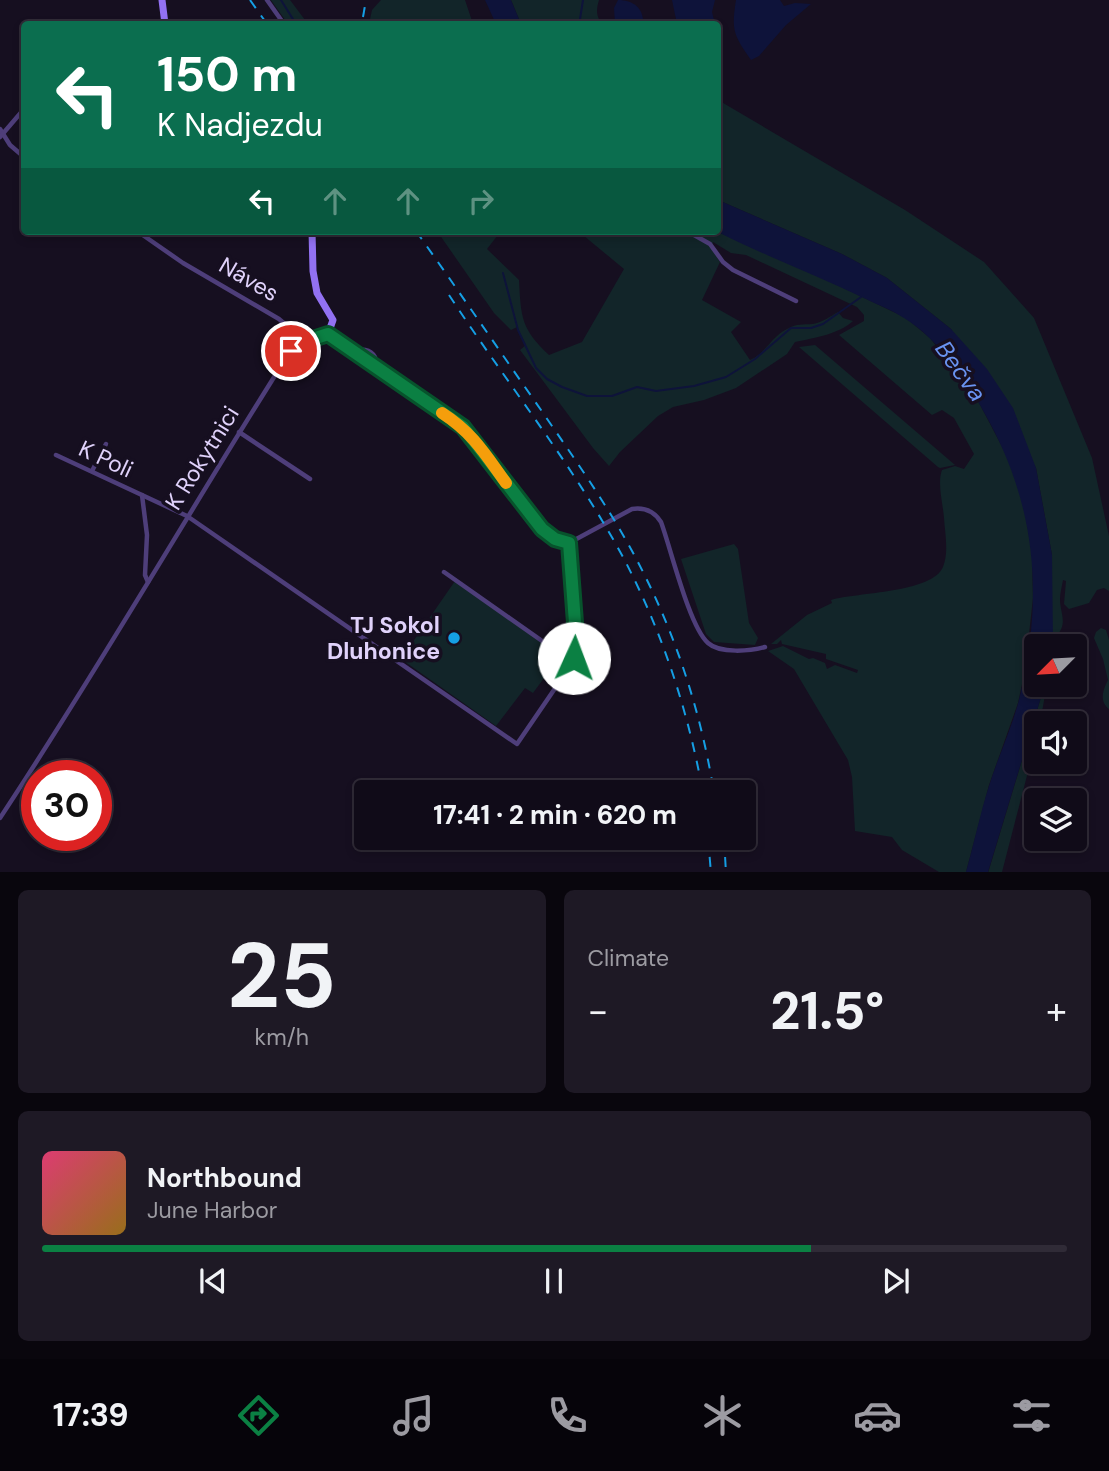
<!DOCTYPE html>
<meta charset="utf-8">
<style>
:root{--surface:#100b18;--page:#1e1925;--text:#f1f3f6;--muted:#9c9ba2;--line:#302b37;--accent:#0b8043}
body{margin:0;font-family:"DM Sans",sans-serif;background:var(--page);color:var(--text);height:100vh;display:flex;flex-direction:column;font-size:26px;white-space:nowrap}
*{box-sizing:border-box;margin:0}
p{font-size:23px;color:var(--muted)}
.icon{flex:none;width:38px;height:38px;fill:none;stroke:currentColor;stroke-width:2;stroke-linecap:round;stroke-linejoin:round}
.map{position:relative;height:872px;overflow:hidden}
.sheet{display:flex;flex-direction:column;gap:18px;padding:18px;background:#09060d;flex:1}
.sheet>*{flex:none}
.top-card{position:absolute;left:21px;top:21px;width:700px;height:214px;border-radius:7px;box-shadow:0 4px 10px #0003,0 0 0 2px var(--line);background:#0b6e4f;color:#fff;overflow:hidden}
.needle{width:46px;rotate:246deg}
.buttons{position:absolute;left:1024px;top:634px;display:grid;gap:14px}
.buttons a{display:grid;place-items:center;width:63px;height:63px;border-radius:7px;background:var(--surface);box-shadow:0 4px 10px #0003,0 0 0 2px var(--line);font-size:35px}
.speed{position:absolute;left:21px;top:760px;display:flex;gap:14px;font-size:35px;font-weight:700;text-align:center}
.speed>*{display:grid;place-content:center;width:91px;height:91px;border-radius:50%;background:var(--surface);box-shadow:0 4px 10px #0003,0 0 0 2px var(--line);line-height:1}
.speed .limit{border:10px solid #d22;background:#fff;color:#111}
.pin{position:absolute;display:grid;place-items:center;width:60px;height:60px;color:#fff;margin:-30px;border:4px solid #fff;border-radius:50%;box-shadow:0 2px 7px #0007}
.me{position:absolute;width:77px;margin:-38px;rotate:2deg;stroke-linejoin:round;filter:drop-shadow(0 0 5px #0008)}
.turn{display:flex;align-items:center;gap:24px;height:147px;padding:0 21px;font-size:32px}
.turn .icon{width:91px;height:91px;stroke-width:2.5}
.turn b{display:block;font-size:49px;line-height:60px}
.lanes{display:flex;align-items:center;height:66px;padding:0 21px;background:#0003;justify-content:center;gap:35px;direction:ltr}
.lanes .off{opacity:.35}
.big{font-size:52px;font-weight:800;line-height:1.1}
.sheet .tile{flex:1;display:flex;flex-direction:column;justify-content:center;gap:10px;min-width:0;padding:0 24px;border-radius:10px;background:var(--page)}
.sheet .dial{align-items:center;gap:0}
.dial b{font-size:91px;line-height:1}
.song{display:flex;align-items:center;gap:21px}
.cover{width:84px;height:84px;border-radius:10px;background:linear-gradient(135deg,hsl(340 70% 55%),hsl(40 70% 35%))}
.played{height:7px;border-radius:4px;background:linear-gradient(90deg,var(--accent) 75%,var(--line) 75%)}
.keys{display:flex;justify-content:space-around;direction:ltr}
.heat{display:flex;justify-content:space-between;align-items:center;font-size:38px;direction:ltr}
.sheet .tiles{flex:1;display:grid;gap:18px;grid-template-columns:1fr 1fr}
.tile:last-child{grid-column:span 2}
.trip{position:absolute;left:354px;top:780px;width:402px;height:70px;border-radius:7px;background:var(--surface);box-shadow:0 4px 10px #0003,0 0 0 2px var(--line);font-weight:800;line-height:70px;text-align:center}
.dock{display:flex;height:112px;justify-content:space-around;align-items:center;background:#06040a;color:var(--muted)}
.dock .icon{width:49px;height:49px}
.dock .on{color:var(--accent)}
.dock b{font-size:32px;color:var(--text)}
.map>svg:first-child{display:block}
</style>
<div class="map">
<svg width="1109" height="873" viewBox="0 0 1109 873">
<rect width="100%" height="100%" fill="#160f20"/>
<g fill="#122529">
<polygon points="271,0 290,0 308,24 288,24"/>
<polygon points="381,0 465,0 473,24 369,24 372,10"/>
<path d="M511 0H599C596 10 596 16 602 24H521Z"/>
<path d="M718 100 905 210 984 262 1034 318 1092 458 1109 536V591L1104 588 1097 590 1089 603 1069 609 1064 604 1066 581 1063 580C1062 586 1060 593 1060 599 1060 613 1068 623 1057 635L1052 634V555L1036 468 951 329 887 278 842 254 718 200Z"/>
<path d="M437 231H501L487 249 519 280C521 317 521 329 549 355L582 342 624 269 578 231H716L823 278 906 318 930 338 976 397 1010 462 1023 499 1032 554 1033 598 1025 670 1018 703 989 785 966 872H939L902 850 892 837 855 831 852 777 848 760 794 669 768 651 783 646 809 659 813 658 825 663 827 669 835 665 857 673 858 670 826 659V654L782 644 781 640 777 644H771L807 615 832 603 831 600C858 592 932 593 943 567 949 552 945 534 944 518 943 504 937 483 942 470L955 466 964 469 974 454 954 418 942 410 932 415 839 335 864 321V315L857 307 746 255 731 253 713 242 712 250 720 262 702 300 741 322 731 332 750 360C766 353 771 337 787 329 798 323 802 325 813 324 821 323 831 316 838 312L843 318 853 321C839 334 814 338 795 342L787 354 736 388 704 400 673 407 658 416 620 452 609 466 593 448 520 350 526 345 517 327 511 330 494 313Z"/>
<polygon points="815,345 955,465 940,468 938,467 799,347"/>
<polygon points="734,544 738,549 749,623 758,638 755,645 714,642 706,634 681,559"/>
<polygon points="455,581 561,655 533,693 525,688 496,726 401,659"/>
<path d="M1101 628 1106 630 1109 640V709C1099 701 1103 690 1108 680L1103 659 1094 638 1096 632Z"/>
<polygon points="1045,684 1047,684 1040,723 1036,723 1036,741 1002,872 988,873"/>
</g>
<g fill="#0e133a">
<polygon points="485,0 511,0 521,24 496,24"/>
<path d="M618 0C633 0 644 8 643 24H615L614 8Z"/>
<polygon points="672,0 715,0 712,12 715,24 677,24"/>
<path d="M736 0H780L784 6 795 3 811 4 786 25 759 56 751 60C734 35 731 31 736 0Z"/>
<path d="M718 200 842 254 887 278 951 329 987 369 1013 408 1036 468 1052 555 1053 646H1036V684H1045L988 872H966C974 844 980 814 989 786 998 757 1011 730 1019 700 1044 598 1037 506 985 414 967 380 937 338 904 318 892 310 878 305 866 299 816 275 765 256 716 231Z"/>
</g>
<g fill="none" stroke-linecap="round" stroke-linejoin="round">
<g stroke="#0e133a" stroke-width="2">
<polyline points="281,0 296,24"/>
<polyline points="583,0 580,19 584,24"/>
<polyline points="503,273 518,330 536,368 547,379 562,387 587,396 612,396 637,387 656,391 694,386 726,377 755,359 791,328 811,328 823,324 861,297"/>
</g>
<g stroke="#4e3e7a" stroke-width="4.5">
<polyline points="267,0 284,24"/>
<polyline points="0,129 10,145 24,157"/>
<polyline points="0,137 24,109"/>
<polyline points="137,231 183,263 279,319 293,331 301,343"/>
<polyline points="687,231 710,244 723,262 733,270 796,301"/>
<polyline points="587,233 589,231"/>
<path d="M352 351C362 349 370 348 375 357L373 366"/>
<polyline points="239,432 310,479"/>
<path d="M56 455 187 516 517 744 571 665C581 635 575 574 569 543"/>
<polyline points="92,471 106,444"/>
<polyline points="142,495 147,535 145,575 148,582"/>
<polyline points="444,572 572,662"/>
<path d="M0 818C100 667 191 508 288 355L298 344 328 334 463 427 542 529 555 539 569 543 632 509C645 507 654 511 661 522 671 549 689 626 708 643 720 654 751 651 765 647"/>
</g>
<g stroke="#9271f2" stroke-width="7">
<polyline points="162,0 165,24"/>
<polyline points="312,231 313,271 317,293 333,320 328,334"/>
</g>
<g stroke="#159fe4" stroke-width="2" stroke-dasharray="10 9" stroke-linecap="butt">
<polyline points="250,0 267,24"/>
<polyline points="363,17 366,0"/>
<path d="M416 231C458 290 499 350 541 410 578 464 616 517 645 576 679 644 702 718 714 793"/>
<path d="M449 295C506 382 573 465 623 557 662 631 688 710 703 793"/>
<polyline points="708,838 711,873"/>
<polyline points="724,838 726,873"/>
</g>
</g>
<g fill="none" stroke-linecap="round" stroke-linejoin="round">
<g stroke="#07532c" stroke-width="18">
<polyline id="route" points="291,351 298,344 328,334 463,427 542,529 555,539 569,543 576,636 574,658"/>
</g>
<use href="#route" stroke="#0b8043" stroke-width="12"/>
<path stroke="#f59e0b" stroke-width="12" d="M442 413C473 433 485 454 506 483"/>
</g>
<circle fill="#159fe4" stroke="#160f20" stroke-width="2.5" cx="454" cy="638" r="7"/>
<g text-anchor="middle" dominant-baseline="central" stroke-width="7" stroke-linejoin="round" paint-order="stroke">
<g font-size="23" fill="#e0d2fb" stroke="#160f20">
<text transform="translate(249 279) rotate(30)">Náves</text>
<text transform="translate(202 458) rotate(-58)">K Rokytnici</text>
<text transform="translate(106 459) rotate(25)">K Poli</text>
</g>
<g font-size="23" font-weight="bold" fill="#e0d2fb" stroke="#160f20" text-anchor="end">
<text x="440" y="625">TJ Sokol<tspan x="440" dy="26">Dluhonice</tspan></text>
</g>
<g font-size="24" font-style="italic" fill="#6993f1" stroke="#160f20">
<text transform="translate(961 371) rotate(54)">Bečva</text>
</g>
</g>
</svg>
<div class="buttons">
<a><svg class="needle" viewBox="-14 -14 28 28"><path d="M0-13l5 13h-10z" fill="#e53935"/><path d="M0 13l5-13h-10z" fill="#9c9ba2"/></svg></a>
<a><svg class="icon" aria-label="sound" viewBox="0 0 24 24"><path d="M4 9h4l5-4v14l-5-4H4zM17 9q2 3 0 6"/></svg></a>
<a><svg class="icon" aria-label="layers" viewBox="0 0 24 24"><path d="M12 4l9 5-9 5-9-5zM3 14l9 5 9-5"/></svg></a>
</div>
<div class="speed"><div class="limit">30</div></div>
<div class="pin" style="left:291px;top:351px;background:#d93025"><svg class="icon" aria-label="arrive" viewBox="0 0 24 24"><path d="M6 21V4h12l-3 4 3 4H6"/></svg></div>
<svg class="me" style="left:574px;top:658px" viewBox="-20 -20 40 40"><circle r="19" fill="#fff"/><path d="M0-13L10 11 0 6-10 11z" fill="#0b8043"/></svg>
<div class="trip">17:41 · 2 min · 620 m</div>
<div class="top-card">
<div class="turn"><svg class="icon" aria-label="left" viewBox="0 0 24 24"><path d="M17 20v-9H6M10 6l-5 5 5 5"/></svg><div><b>150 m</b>K Nadjezdu</div></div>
<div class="lanes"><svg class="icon" aria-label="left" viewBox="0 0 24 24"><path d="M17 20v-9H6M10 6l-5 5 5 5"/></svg><svg class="icon off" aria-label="ahead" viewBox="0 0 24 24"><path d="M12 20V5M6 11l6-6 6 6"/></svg><svg class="icon off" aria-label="ahead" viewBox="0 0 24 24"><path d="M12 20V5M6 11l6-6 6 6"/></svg><svg class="icon off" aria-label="right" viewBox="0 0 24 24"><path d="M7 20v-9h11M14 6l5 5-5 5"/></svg></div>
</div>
</div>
<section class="sheet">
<div class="tiles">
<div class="tile dial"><b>25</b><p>km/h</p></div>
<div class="tile"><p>Climate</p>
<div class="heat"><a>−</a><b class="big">21.5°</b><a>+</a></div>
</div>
<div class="tile">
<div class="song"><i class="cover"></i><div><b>Northbound</b><p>June Harbor</p></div></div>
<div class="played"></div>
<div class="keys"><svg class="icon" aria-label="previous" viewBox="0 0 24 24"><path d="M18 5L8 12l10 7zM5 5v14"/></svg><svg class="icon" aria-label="pause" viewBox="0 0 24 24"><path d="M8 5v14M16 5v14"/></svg><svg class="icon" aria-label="next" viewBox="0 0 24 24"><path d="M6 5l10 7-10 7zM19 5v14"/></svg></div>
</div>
</div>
</section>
<nav class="dock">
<b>17:39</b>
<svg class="icon on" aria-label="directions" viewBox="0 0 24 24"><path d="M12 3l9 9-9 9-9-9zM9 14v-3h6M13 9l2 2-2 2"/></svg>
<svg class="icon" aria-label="music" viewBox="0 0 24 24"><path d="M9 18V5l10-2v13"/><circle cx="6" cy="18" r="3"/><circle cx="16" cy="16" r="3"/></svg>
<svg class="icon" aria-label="phone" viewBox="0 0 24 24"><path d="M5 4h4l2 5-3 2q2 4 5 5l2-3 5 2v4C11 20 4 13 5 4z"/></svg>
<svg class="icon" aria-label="climate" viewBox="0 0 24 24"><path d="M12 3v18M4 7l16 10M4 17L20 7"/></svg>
<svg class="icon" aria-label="car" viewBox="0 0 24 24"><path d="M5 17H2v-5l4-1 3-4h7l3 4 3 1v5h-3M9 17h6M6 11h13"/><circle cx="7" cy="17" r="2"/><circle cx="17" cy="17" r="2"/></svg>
<svg class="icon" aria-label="filters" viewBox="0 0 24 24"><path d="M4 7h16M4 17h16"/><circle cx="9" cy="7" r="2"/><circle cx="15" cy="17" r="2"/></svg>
</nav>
